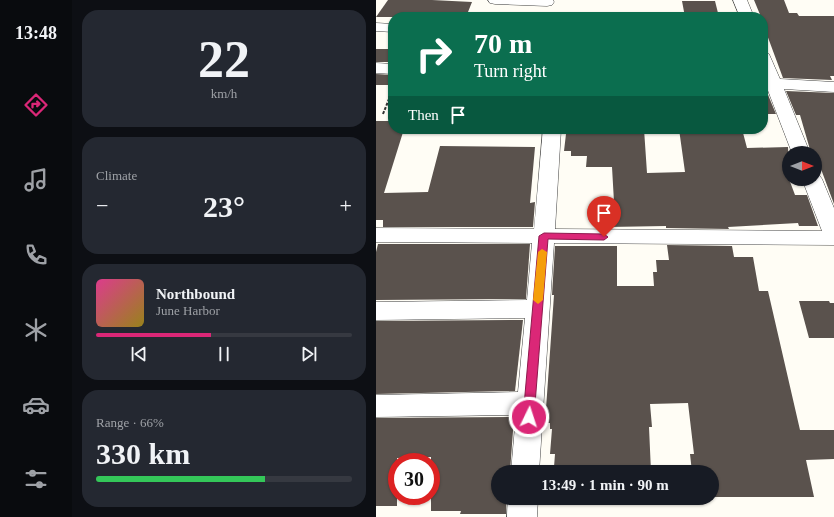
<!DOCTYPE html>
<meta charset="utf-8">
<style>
:root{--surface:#171b24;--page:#242831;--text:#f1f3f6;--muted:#9ea1a6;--line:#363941;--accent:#db2777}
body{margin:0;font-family:"Times New Roman",serif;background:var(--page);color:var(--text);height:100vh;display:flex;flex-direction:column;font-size:15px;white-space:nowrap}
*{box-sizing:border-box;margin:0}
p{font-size:13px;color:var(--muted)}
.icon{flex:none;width:22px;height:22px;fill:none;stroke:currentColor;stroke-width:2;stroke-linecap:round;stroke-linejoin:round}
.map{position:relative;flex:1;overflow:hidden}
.drawer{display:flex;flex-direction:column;gap:10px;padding:10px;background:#0d0f14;width:304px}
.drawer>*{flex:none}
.banner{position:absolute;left:12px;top:12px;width:380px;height:122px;border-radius:16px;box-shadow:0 1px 3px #0004;background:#0b6e4f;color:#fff;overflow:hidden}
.needle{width:26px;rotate:90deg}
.buttons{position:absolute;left:406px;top:146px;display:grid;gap:8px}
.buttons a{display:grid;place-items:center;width:40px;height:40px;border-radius:50%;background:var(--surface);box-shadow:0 1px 3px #0004;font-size:20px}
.speed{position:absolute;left:12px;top:453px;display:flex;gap:8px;font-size:20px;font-weight:700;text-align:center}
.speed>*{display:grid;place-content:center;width:52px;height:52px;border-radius:50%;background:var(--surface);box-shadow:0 1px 3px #0004;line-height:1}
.speed .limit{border:6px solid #d22;background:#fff;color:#111}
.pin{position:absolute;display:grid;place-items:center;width:34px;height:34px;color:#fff;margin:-41px -17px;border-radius:50% 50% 50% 0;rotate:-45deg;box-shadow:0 0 4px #0007}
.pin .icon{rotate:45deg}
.me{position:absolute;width:44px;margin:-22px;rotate:4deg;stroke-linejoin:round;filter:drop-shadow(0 0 3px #0008)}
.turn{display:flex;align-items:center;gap:14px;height:84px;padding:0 20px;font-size:18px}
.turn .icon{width:52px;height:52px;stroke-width:2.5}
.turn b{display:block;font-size:28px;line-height:34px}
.then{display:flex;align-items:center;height:38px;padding:0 20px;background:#0003;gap:8px;font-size:15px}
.big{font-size:30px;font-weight:700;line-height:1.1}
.drawer .widget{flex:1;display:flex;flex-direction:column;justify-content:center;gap:6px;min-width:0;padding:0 14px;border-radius:16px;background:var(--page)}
.drawer .dial{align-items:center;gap:0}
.dial b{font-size:52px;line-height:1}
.song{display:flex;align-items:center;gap:12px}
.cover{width:48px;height:48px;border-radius:6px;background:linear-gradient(135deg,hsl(330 70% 55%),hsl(50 70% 35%))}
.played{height:4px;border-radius:2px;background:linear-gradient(90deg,var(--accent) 45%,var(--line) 45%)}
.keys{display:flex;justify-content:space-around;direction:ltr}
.heat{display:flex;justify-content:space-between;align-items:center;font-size:22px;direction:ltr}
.charge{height:6px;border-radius:3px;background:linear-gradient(90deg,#34c759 66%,var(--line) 0)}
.trip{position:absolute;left:115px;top:465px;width:228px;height:40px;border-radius:20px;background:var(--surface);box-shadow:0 1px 3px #0004;font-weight:700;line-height:40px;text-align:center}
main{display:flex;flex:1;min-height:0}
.tab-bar{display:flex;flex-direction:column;width:72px;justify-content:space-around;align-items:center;background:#090b0e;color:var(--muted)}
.tab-bar .icon{width:28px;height:28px}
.tab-bar .active{color:var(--accent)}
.tab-bar b{font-size:18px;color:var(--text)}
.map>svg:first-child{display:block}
</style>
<main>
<nav class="tab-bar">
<b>13:48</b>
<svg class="icon active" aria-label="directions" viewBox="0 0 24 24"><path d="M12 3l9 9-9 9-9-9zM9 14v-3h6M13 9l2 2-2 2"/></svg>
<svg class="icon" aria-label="music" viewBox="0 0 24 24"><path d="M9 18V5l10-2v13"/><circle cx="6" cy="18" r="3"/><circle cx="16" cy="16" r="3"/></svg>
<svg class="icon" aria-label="phone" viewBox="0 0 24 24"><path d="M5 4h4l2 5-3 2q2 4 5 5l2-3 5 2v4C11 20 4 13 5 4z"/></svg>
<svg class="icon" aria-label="climate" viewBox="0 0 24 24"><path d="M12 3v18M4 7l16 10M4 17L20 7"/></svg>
<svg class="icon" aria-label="car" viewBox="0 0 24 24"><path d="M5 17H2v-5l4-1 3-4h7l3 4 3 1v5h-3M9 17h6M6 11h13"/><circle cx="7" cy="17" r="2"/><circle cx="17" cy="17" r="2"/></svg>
<svg class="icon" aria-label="filters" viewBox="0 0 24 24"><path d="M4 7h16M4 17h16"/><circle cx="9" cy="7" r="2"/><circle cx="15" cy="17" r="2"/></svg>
</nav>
<section class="drawer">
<div class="widget dial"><b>22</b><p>km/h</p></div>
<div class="widget"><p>Climate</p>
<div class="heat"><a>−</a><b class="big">23°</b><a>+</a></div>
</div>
<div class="widget">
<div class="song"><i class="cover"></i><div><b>Northbound</b><p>June Harbor</p></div></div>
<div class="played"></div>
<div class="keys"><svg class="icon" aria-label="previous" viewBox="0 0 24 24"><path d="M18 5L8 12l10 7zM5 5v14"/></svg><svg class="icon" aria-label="pause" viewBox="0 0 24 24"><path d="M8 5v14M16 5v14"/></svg><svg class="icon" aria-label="next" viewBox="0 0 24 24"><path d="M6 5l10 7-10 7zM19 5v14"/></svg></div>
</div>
<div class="widget"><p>Range · 66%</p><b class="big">330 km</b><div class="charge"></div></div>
</section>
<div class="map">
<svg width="458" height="517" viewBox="0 0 458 517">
<rect width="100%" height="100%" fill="#fffdf5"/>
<g fill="#5a524d">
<polygon points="12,0 56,0 96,2 90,17 0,17"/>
<polygon points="378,0 408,0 413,13 421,13 423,16 458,16 458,76 454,76 456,80 407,78 387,24 387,17 385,17"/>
<polygon points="306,1 339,1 343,17 309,17"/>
<rect x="0" y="49" width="17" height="13"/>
<polygon points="0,74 17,75 17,85 0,85"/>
<polygon points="387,90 390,90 400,114 387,114"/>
<polygon points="410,91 458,93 458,204 439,153 435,153 424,115 420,115"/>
<polygon points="0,121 17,121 17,129 28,129 8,193 52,192 64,146 159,147 154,203 159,202 157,227 7,227 7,220 0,220"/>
<polygon points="268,129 271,173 309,172 303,129 366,129 371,148 412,147 413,179 419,195 431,195 442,226 423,226 422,223 352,227 353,229 290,228 290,226 232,227 230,202 238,202 236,167 210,167 211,156 195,156 195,151 188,151 190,134 192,134 192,130"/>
<polygon points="2,244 154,244 150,299 0,300 0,252"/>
<polygon points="291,245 356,246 358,257 377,257 383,291 392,291 424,430 458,430 458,459 430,460 438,497 336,497 336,472 316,472 314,454 318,454 312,403 274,404 276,427 273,427 275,472 206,472 206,467 178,467 179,454 174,454 176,429 174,429 174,423 169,423 178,295 176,295 179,246 241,246 241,286 278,286 277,272 281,272 280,260 293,260"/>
<polygon points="423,301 453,301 454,303 458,303 458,338 433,338"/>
<polygon points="147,320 139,391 0,394 0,321"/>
<polygon points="138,417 134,472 122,472 122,498 130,498 130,514 84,514 85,511 55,511 55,457 21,458 21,506 0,506 0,418"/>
</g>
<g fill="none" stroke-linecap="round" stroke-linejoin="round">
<g stroke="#444" stroke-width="1">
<g id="minor">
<polygon points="112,0 177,0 178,2 176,5 171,6 119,4 114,3"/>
<polygon points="357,0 371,0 378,17 364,17"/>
<polygon points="0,23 17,24 17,32 0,31"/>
<polygon points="387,52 393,54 404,79 458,82 458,92 408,89 434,153 416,153 391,88 387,88"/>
<polygon points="0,63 17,64 17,74 0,73"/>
<polygon points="167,129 185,129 179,229 446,231 426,179 439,179 439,174 443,175 446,179 458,208 458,245 178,243 163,472 135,472 140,415 0,417 0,395 142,392 149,318 0,320 0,302 151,300 156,243 0,242 0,228 158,229"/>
<polygon points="132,498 162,498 161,517 131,517"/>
</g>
</g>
<polyline stroke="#333" stroke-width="2" stroke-dasharray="3 1.5" stroke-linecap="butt" points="7,114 17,89"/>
<use href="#minor" fill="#fff" fill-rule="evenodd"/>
</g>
<polygon fill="#db2777" stroke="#8e194d" points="168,233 228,234 232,237 228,240 172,239 158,417 157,420 153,422 149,420 147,417 163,236"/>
<polygon fill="#f59e0b" points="166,249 171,252 167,300 162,304 157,300 162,252"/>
</svg>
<div class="buttons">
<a><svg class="needle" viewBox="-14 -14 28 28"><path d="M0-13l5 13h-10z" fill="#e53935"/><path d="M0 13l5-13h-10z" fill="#9ea1a6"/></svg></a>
</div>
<div class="speed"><div class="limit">30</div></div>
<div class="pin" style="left:228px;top:237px;background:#d93025"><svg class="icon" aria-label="arrive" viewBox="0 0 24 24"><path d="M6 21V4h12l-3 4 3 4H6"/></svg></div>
<svg class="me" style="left:153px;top:417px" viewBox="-20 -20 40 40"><circle r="17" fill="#db2777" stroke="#fff" stroke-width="3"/><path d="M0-11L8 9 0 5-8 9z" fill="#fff"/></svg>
<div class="trip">13:49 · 1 min · 90 m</div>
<div class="banner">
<div class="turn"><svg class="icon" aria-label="right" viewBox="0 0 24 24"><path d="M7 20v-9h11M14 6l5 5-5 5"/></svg><div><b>70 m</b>Turn right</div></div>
<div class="then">Then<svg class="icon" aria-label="arrive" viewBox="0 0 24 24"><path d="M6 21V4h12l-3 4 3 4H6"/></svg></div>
</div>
</div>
</main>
